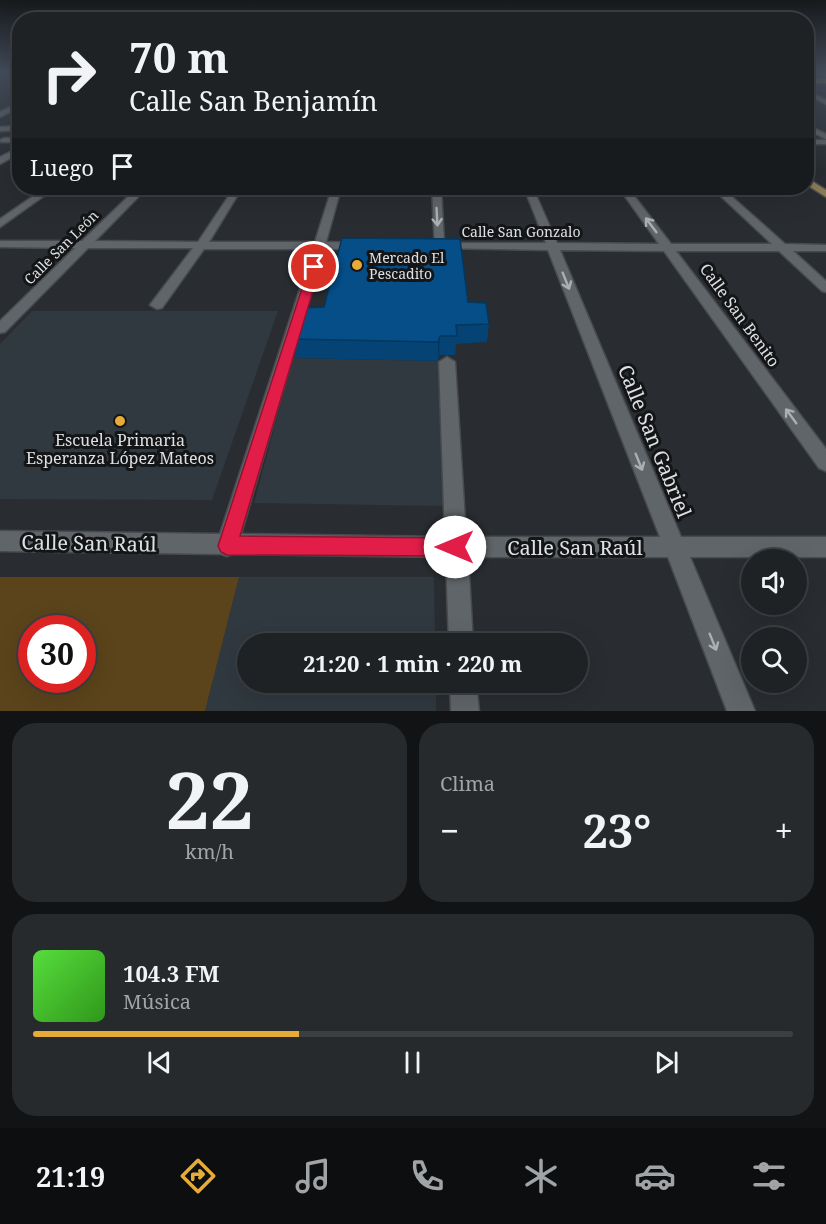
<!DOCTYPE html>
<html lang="es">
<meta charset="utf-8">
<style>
:root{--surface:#1f2225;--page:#272a2d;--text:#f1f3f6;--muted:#a1a4a7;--line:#3c3f42;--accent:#e7ac37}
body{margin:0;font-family:"Noto Serif",serif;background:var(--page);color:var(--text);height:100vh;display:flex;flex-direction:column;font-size:22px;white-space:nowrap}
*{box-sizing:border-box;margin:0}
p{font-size:20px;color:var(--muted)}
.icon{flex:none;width:33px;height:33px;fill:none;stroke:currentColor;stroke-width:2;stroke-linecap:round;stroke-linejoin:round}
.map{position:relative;height:711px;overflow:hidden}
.details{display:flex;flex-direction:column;gap:12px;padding:12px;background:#111314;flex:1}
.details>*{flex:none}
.banner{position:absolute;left:12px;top:12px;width:802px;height:183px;border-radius:24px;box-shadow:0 6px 24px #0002,0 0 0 2px var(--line);background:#1f2225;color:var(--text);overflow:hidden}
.fabs{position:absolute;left:741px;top:549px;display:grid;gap:12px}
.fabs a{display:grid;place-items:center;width:66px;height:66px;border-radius:50%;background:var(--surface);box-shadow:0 6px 24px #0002,0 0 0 2px var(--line);font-size:30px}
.speed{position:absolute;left:18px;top:615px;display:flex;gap:12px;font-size:30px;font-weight:700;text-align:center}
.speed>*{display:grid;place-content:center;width:78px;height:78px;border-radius:50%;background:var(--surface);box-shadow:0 6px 24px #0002,0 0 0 2px var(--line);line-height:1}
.speed .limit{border:9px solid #d22;background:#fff;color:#111}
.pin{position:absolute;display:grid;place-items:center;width:51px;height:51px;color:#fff;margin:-26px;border:3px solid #fff;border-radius:50%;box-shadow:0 2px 6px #0007}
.me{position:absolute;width:66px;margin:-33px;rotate:270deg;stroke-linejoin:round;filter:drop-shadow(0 0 4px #0008)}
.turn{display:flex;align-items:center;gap:21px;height:126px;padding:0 18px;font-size:27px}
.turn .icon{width:78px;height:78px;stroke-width:2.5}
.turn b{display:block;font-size:42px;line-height:51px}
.then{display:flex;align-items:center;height:57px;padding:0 18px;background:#0003;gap:12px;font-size:22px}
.big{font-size:45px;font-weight:700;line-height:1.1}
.details .tile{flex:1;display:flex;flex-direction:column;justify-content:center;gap:9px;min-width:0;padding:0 21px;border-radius:24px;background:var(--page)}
.details .dial{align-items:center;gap:0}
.dial b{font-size:78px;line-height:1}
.song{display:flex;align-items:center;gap:18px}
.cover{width:72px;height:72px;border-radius:9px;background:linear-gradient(135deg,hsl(110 70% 55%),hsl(110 70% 35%))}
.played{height:6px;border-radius:3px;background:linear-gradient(90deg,var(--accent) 35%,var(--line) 35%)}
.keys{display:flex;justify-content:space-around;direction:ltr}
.heat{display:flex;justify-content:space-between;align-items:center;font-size:33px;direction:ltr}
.details .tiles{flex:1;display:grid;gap:12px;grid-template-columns:1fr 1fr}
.tile:last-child{grid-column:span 2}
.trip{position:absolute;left:237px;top:633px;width:351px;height:60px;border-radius:30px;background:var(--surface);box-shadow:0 6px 24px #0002,0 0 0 2px var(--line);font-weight:700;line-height:60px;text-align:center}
.menu{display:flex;height:96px;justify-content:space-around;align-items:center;background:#0c0e0f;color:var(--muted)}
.menu .icon{width:42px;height:42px}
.menu .selected{color:var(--accent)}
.menu b{font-size:27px;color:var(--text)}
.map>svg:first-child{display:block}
</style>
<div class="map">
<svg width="826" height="711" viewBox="0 0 826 711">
<rect width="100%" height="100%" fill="#292d31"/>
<g fill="#303840">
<polygon points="32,311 278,311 212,500 0,499 0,344"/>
<polygon points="293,358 438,361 444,506 254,503"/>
<polygon points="239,577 434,577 435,643 248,644 248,682 436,683 436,711 205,711"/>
</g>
<path fill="#5b441b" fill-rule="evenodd" d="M0 577H239L205 711H0ZM32 628H82V680H32Z"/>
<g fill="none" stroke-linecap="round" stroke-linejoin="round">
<g stroke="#474a4e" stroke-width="3">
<g id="street">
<polygon points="814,72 826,73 826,77 815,73"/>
<polygon points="20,75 20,79 16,79 16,77"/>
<polygon points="807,91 826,100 826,104 807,95"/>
<polygon points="20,102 20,107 0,117 0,112"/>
<polygon points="807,125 826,134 826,139 807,130"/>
<polygon points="20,126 20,130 0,131 0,127"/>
<polygon points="4,138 20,138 20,142 1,142 0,140"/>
<rect x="807" y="140" width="19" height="4"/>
<polygon points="20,147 20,153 0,164 0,157"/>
<polygon points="45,188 55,188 0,227 0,219"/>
<polygon points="137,188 147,188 95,241 198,242 234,188 242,188 209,242 315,242 332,188 341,188 326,242 358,243 364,246 358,249 324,249 241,534 445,537 439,362 447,357 455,362 466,537 660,537 548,250 435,248 432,188 441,188 444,243 546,243 524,188 533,188 557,243 659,244 619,188 628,188 671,244 772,244 712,188 722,188 785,244 826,245 826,251 793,251 826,281 826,292 822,291 779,251 676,251 826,449 826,471 819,468 664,251 560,250 681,537 826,537 826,557 690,557 755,711 727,711 668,557 468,557 473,644 449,644 446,557 232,554 227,556 221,554 0,551 0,531 220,534 313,249 204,249 162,308 157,309 150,305 193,248 88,248 5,332 0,333 0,321 75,248 0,247 0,241 82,241"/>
<polygon points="450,682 476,682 479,711 451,711"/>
</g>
</g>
<g stroke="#474a4e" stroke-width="3">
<g id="secondary">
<rect x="807" y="79" width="19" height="4"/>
<polygon points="807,178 826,190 826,197 807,185"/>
</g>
</g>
<use href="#street" fill="#606569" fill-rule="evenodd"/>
<use href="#secondary" fill="#8c7c55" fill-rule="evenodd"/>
</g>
<polygon fill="#044374" points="468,302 489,324 487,342 456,344 455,355 439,355 438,361 295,358 291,339"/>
<polygon fill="#04375e" points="440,336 439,355 438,361 438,342"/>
<polygon fill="#054e87" stroke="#04375e" stroke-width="1.5" points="342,238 460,239 468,302 486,303 489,324 456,325 457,336 440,336 438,342 291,339 301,308 324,307"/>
<defs><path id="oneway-shaft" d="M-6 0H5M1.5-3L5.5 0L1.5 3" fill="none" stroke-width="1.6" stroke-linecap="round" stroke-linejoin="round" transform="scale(1.5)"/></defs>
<g stroke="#acafb2">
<use href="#oneway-shaft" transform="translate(437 217) rotate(87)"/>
<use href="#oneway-shaft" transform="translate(651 225) rotate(-127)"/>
<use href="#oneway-shaft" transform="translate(566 281) rotate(68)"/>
<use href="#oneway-shaft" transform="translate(791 416) rotate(-126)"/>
<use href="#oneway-shaft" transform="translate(639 462) rotate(68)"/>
<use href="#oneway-shaft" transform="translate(713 642) rotate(68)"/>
</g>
<linearGradient id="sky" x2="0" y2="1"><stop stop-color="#17191b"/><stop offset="0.42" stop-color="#434c5a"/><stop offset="1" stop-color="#434c5a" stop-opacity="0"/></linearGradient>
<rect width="826" height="171" fill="url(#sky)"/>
<polygon fill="#e11d48" stroke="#92132f" stroke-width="1.5" points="314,264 320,267 240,536 455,538 462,541 465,547 462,554 455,556 227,555 221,552 218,546 309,267"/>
<g fill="#e7ac37" stroke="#131517" stroke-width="2">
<circle cx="357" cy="265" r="6"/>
<circle cx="120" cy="421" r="6"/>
</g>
<g text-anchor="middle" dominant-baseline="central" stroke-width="6" stroke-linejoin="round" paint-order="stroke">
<g font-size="14" fill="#dee0e3" stroke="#131517">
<text x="521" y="231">Calle San Gonzalo</text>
<text transform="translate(61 247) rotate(-45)">Calle San León</text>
</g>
<g font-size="14" fill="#dee0e3" stroke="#131517" text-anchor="start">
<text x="369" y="257">Mercado El<tspan x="369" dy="16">Pescadito</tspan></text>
</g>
<g font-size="16" fill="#dee0e3" stroke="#131517">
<text transform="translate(740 315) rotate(54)">Calle San Benito</text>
</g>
<g font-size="16" fill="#dee0e3" stroke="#131517">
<text x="120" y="440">Escuela Primaria<tspan x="120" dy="18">Esperanza López Mateos</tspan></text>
</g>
<g font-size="20" fill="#dee0e3" stroke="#131517">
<text transform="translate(655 441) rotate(68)">Calle San Gabriel</text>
<text transform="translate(89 543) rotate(1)">Calle San Raúl</text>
<text x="575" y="547">Calle San Raúl</text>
</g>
</g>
</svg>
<div class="fabs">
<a><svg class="icon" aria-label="sound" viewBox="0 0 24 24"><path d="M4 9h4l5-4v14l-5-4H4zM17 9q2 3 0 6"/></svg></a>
<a><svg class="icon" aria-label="search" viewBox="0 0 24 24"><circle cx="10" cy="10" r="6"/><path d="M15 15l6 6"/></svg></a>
</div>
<div class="speed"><div class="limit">30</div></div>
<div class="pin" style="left:314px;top:267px;background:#d93025"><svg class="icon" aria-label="arrive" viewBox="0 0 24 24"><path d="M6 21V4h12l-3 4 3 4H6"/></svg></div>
<svg class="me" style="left:455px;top:547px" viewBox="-20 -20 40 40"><circle r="19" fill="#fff"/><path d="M0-13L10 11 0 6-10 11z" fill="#e11d48"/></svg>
<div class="trip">21:20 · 1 min · 220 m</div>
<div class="banner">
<div class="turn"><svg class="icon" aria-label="right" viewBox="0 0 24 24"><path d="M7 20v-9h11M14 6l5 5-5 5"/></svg><div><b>70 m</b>Calle San Benjamín</div></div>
<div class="then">Luego<svg class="icon" aria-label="arrive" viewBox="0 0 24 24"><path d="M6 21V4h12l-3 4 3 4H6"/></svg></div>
</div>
</div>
<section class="details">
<div class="tiles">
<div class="tile dial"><b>22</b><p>km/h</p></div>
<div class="tile"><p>Clima</p>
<div class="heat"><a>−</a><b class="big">23°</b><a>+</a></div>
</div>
<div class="tile">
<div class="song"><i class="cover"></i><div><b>104.3 FM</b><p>Música</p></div></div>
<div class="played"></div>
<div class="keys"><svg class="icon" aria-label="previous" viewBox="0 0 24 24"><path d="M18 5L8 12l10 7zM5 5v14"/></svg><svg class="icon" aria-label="pause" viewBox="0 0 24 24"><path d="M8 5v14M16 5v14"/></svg><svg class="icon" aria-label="next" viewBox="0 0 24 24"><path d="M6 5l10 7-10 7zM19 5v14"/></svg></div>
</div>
</div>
</section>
<nav class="menu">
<b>21:19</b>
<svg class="icon selected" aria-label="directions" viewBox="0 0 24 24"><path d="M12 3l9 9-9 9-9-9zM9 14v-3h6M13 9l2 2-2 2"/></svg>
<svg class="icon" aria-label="music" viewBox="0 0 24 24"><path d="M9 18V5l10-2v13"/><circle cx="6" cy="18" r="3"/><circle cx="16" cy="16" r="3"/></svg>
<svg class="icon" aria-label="phone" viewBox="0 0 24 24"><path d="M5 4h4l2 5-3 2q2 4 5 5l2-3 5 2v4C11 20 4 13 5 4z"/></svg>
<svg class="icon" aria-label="climate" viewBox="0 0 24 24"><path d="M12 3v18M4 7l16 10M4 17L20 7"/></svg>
<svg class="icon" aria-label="car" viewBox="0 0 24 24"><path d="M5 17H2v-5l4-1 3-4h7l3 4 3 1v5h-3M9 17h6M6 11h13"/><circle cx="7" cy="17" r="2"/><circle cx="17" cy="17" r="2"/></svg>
<svg class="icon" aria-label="filters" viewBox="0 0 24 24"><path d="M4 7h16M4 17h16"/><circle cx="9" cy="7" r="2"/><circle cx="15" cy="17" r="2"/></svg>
</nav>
